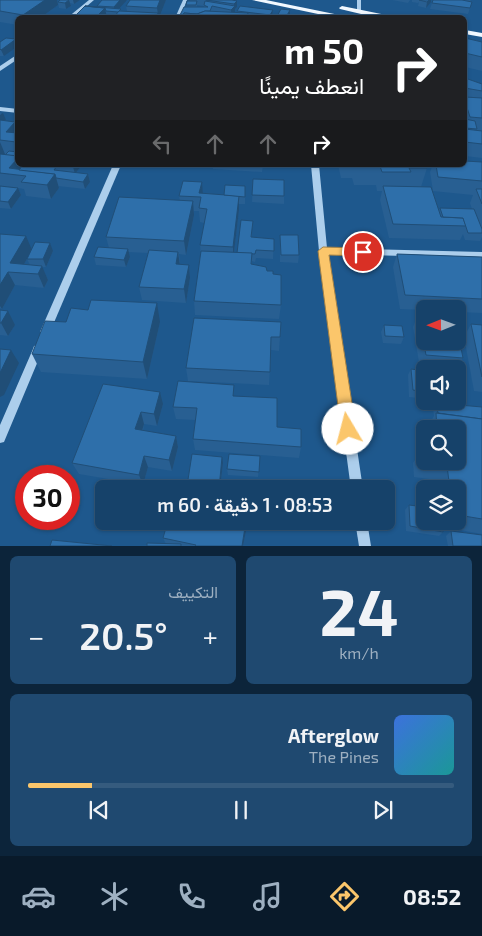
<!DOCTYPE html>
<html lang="ar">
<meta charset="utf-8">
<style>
:root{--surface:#16426a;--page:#1f4970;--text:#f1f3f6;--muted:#9eb0c1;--line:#355b7e;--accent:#fbc66b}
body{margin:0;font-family:"Exo 2",Vazirmatn,sans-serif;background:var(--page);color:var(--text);direction:rtl;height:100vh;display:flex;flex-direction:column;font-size:19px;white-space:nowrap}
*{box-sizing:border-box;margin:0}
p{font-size:16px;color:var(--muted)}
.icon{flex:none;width:28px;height:28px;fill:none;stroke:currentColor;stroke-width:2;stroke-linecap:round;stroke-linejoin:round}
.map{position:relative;height:546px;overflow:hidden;direction:ltr}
.panel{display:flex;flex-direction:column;gap:10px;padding:10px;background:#0c243a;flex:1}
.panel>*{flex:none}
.hud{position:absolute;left:15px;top:15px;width:452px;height:152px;border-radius:8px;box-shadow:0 1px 4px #0004,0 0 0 1px var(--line);direction:rtl;background:#202124;color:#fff;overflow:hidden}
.needle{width:32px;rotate:269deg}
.fabs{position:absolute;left:416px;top:300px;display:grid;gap:10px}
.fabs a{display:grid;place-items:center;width:50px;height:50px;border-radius:8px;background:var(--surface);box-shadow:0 1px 4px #0004,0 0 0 1px var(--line);font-size:25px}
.speed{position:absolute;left:15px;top:465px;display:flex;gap:10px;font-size:25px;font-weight:700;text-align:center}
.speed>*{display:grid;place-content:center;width:65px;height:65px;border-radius:50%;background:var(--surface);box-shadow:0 1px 4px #0004,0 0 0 1px var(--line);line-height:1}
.speed .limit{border:8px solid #d22;background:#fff;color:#111}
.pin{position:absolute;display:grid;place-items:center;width:42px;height:42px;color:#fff;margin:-21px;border:2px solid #fff;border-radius:50%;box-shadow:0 1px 5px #0007}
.me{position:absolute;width:55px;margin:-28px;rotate:352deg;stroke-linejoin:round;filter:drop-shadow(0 0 4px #0008)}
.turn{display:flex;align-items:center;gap:18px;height:105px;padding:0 20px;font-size:22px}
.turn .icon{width:65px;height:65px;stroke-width:2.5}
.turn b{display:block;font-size:35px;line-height:42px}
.lanes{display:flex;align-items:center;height:48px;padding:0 20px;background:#0003;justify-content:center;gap:25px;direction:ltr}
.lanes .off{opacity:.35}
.big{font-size:38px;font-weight:600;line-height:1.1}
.panel .widget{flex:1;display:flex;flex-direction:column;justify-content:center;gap:8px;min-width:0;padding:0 18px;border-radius:8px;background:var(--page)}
.panel .dial{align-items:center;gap:0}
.dial b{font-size:65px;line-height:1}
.song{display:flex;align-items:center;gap:15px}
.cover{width:60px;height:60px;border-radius:8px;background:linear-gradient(135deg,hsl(220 70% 55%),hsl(180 70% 35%))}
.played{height:5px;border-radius:2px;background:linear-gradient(90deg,var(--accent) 15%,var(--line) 15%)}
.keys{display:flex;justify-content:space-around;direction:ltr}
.heat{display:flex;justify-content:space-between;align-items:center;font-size:28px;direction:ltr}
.panel .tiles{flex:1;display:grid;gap:10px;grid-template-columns:1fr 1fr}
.widget:last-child{grid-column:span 2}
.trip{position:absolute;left:95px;top:480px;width:300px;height:50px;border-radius:8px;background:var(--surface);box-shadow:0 1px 4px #0004,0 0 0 1px var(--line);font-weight:600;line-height:50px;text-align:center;direction:rtl}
.dock{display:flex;height:80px;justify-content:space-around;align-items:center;background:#091a2a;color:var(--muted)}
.dock .icon{width:35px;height:35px}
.dock .current{color:var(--accent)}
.dock b{font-size:22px;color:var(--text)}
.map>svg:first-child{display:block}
</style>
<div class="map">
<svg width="482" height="546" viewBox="0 0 482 546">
<rect width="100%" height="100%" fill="#1e588d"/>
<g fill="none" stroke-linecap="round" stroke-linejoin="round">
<g fill="#acceec" fill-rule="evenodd">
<polygon points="89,0 94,0 73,18 67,18"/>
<polygon points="183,0 187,0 180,18 175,18"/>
<polygon points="357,0 361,0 361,12 357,11"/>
<polygon points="18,54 18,59 0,71 0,66"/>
<polygon points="0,107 18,109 18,113 0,111"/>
<polygon points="113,165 121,165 50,332 48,335 45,336 42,335 40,332"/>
<polygon points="311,165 319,165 327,248 482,252 482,258 328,254 363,489 351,489 319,251"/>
<polygon points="38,345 42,346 43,349 4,442 0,443 0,425 33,349 34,346"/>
<polygon points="355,521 367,521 371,546 359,546"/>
</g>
<g fill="#f1f8ff" fill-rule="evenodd">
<polygon points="252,0 266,0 354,18 337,18"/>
<polygon points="342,6 391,16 394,18 378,18 340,9 339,8"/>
<polygon points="465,30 482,33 482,37 465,34"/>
</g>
</g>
<g fill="#285f92" fill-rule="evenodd">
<polygon points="0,0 58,5 40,18 18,18 18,25 0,22"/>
<polygon points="60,0 80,0 74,4 70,3 71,6 66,9 59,8 58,2"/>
<polygon points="102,0 121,11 127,11 126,6 130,0 166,0 159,18 73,18 97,7 97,6"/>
<path d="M190 0H232L237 1V7L235 9V12H237V11L273 10 272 16V18L179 17 186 7V5L190 1ZM197 5 204 6V7H197Z"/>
<polygon points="392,0 410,0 408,3"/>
<polygon points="412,0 431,0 426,8 418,6 419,2 418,3 412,2"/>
<polygon points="433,0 471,0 470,1 472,2 468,14 430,9"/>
<polygon points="277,16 290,16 289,18 277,18"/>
<polygon points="465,38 482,42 482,71 465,67"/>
<polygon points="0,42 4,56 0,56"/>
<polygon points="465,78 482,84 482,158 465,156"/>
<polygon points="0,112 6,120 5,121 15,122 18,128 18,165 22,166 23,165 82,165 76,173 88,174 90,182 85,189 58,186 59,188 51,199 26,196 24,189 18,188 21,195 11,209 0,208"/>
<polygon points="482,162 482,237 480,241 465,240 463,234 460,240 389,238 380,200 382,191 377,191 376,185 354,185 352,178 341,178 338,165 426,165 427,168 421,187 439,211 440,208 472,209 470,203 473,195 433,191 430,172 433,165 465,165"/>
<polygon points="149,165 198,165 197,168 149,166"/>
<polygon points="213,165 263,165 262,172 213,169"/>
<polygon points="253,179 284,196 284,204 252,202"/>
<polygon points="245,186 245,204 239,204 239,210 234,253 237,253 252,229 252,237 274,239 273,259 256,258 255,262 252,261 252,264 273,274 281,305 279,319 195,315 194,301 201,256 200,245 204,223 200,222 199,211 194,211 194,215 186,255 179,254 180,264 189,265 190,278 186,303 142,300 139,287 148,253 128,252 130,257 126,267 96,265 94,257 109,248 106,237 180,201 179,196 202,193 225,195"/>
<path d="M0 234 31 250 53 251 46 267H42L48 280 44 288 15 285 2 309 0 308ZM27 259 30 265 24 264Z"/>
<polygon points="280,235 299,255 298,263 280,262"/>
<polygon points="397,254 482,257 482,313 458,312 458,309 425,309 425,310 400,309 393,267"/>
<polygon points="0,310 15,325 8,336 0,335"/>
<polygon points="418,314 463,358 457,369 420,368 413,327"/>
<polygon points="194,318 280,337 279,351 271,350 269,385 188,381 186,368"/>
<polygon points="66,322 160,322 147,379 41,372 32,354"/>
<polygon points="471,324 482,325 482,392 474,391 464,337"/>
<polygon points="384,325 404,337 401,344 383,343 381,332"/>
<polygon points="411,369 425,371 425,399 409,397 408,375"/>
<polygon points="458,375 465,398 460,404 439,401 458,401"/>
<polygon points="103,384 163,404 157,426 144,424 143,431 176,436 178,447 172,471 148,467 143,485 79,474 72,463"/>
<polygon points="234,396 277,427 301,447 299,458 195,450 193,439 196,420 176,419 173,407"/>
<polygon points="436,403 482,407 482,534 443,527 443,532 439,536 406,531 405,510 409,505 425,521 458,521 458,489 437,489 436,480 414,477 413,463 423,448 458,461 458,429 426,429 434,416 433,409"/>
<polygon points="260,456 258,477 228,475 227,469"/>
<polygon points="223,463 220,489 177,489 188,488 187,486"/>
<polygon points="26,482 26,502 25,502 20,497"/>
<polygon points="127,521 145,521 145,524 127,522"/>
<polygon points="248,521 243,546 147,546 166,544 163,538"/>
<polygon points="451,531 482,546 448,546 446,536"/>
</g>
<g fill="#204e77">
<polygon points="45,0 57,0 58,5 40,18 24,18 23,15"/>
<polygon points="69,0 71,6 66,9 65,3"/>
<polygon points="73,0 80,0 74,4"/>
<polygon points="120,0 127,0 116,12 115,12 114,7"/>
<polygon points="160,0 166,0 159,18 156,18 158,14 157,8"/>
<polygon points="429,0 431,0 431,2 426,8 427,2"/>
<polygon points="237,1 237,7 235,9 235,12 231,16 231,10 234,7 234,4"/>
<polygon points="105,8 107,18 95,18"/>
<polygon points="273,10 272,16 272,18 270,18 270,15"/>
<polygon points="290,10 290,16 289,18 286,18"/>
<polygon points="16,39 18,46 4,56 1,50"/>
<polygon points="3,113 6,120 0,125 0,115"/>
<polygon points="15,122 18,128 18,134 6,132"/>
<polygon points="0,142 5,154 1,159 0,171"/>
<polygon points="18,154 18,165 22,165 24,170 9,168 13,160"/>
<polygon points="74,165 82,165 75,174 73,167"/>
<polygon points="55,174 59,188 51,199 47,185"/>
<polygon points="88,174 90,182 85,189 83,182"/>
<polygon points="202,182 203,196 201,197 199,193"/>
<polygon points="18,188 21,195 11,209 8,202"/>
<polygon points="239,196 239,210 233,261 233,247"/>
<polygon points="193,201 194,215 186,255 184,241"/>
<polygon points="26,236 32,250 19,273 10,263"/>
<polygon points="50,243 53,251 46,267 43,259"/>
<polygon points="128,249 130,257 126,267 124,260"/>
<polygon points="178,252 180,266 176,264"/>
<polygon points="189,265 190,278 186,303 184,289"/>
<polygon points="42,266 48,280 44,288 38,274"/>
<polygon points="8,272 15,285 2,309 0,306 0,285"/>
<polygon points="157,303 160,322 147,379 143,362"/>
<polygon points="8,311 15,325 8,336 1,323"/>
<polygon points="11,350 19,363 4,395 0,397 0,373"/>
<polygon points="160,392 163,404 157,426 154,414"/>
<polygon points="141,412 144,424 139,441 135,429"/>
<polygon points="176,436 178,447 172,471 169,460"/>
<polygon points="144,456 148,467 143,485 139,475"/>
<polygon points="222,457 223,463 220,489 219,489"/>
<polygon points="246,521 248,521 243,546 242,546"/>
</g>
<g fill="#2e6faa" stroke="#204e77">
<polygon points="0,0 45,0 23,15 0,11"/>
<polygon points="60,0 69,0 65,3 58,2"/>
<polygon points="102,0 120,0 114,7 97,6"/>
<polygon points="130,0 160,0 157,8 126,6"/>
<polygon points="206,0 232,0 237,1 234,4"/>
<polygon points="419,0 429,0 427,2"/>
<polygon points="433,0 462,0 472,2 470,8 432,3"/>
<polygon points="187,1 197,1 196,5 186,5"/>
<polygon points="205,1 235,6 231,10 212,6 210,11 205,11 197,14 184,13 183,17 179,17 184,7 208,7 204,5"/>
<polygon points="85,6 105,8 95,18 73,18"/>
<polygon points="85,6 121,9 118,12 106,11 105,8 85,6 82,9"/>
<polygon points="240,6 273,10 270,15 237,11"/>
<polygon points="281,9 290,10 286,17 277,16"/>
<polygon points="119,11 158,13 156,18 113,18"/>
<polygon points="205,11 248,13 247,18 183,17 184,13 197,14"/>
<polygon points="6,38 16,39 1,50 0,49 0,42"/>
<polygon points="465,38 482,42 482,57 465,53"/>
<polygon points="465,78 482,84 482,91 465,88"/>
<polygon points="465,97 482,98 482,118 470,117 465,101"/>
<polygon points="465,119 475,121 477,129 465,128"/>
<polygon points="0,120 15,122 6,132 18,133 18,140 16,142 0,140"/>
<polygon points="465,129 482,131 482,144 465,142"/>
<polygon points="9,151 18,152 18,154 16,156 5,155"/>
<polygon points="0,154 18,156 18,158 9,168 55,174 47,185 21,182 26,176 0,173"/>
<polygon points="465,161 482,162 482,181 438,177 436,165 465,165"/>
<polygon points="23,165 48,165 57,166 54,170 88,174 83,182 56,178 55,174 19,170"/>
<polygon points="60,165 74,165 73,167"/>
<polygon points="357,165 426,165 427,168 409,168 411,172 382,172 380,166 358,166"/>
<polygon points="253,179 284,180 284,196 252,195"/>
<polygon points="183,181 202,182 199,193 239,196 233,247 200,245 207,209 199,208 201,197 179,196"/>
<polygon points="225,185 245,186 245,197 224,195"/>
<polygon points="0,186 18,188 8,202 0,201"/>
<polygon points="383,186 431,187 441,217 463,218 466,226 393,224"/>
<polygon points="476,189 482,189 482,204"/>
<polygon points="119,197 193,201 184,241 106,237"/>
<polygon points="440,208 474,209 482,229 482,233 468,233 463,218 443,217"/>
<polygon points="241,220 253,221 251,237 274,239 274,251 256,250 255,254 237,253"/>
<polygon points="0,234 26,236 10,263 42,266 38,274 8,272 0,285"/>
<polygon points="280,235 298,235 299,255 281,255"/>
<polygon points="35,242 50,243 43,259 27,259"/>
<polygon points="98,247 128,249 124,260 94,257"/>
<polygon points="149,250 178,252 176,264 189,265 184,289 139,287"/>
<polygon points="201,251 252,253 251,264 266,267 267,271 273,271 273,274 281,275 281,305 194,301"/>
<polygon points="397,254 482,257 482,299 405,295"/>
<polygon points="91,300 157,303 143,362 32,354 45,321 66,322 71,308 88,310"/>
<polygon points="0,310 8,311 1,323 0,323"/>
<polygon points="418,314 425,314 425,341 458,341 458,333 463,358 426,355"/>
<polygon points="194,318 281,322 280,337 271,337 270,372 186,368"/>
<polygon points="471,324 482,325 482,377"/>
<polygon points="384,325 402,326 404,337 385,336"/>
<polygon points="0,349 11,350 0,373"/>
<polygon points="411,369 425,371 425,392 413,390"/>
<polygon points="458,375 462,375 465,398 458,397"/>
<polygon points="178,381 234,385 233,396 277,398 277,427 301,429 301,447 193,439 197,408 173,407"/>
<polygon points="103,384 160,392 154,414 141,412 135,429 176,436 169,460 144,456 139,475 72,463"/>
<polygon points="436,403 482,407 482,419 438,413"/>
<polygon points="436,413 482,419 482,519 458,515 458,489 450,489 447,466 424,462 423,448 425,449 425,461 458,461 458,429 437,429"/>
<polygon points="192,454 222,457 219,489 187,486"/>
<polygon points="229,454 260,456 259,472 227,469"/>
<polygon points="26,482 26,498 20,497"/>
<polygon points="178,486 191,489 177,489"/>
<polygon points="409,505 425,507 425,521 442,521 443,532 410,526"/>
<polygon points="168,521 246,521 242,546 195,546 196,545 163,538"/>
<polygon points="451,531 482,535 482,546 453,546"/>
<polygon points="52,540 112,546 50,546"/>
<polygon points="147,543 181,544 181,546 147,546"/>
</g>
<polygon fill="#fbc66b" stroke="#a38146" points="323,247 363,248 368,252 363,256 329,255 356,429 353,434 348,436 343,434 341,429 318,251"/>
</svg>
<div class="fabs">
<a><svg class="needle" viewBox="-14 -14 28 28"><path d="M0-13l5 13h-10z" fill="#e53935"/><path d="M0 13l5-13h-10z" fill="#9eb0c1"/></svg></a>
<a><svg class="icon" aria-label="sound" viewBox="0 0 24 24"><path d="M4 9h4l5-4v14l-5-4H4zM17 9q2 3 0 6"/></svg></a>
<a><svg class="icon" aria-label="search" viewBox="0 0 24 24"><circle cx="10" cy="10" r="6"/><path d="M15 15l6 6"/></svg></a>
<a><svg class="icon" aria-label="layers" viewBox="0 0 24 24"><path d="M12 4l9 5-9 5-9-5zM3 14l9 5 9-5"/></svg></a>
</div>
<div class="speed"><div class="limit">30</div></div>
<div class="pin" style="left:363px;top:252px;background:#d93025"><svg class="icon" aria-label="arrive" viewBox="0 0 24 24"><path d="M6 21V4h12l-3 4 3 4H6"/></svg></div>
<svg class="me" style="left:348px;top:429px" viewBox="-20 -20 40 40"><circle r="19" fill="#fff"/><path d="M0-13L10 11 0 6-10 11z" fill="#fbc66b"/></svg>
<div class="trip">08:53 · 1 دقيقة · 60 m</div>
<div class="hud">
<div class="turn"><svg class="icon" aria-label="right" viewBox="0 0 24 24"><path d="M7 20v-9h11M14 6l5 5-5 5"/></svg><div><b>50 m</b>انعطف يمينًا</div></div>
<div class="lanes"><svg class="icon off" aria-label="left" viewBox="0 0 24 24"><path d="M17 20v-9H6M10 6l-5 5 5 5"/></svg><svg class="icon off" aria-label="ahead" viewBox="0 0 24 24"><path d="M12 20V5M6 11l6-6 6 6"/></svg><svg class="icon off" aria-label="ahead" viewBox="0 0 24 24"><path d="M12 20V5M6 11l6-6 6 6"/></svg><svg class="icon" aria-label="right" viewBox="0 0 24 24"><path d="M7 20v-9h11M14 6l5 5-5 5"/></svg></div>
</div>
</div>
<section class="panel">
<div class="tiles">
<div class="widget dial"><b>24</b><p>km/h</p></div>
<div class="widget"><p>التكييف</p>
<div class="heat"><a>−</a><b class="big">20.5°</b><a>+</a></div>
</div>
<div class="widget">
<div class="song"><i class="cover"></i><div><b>Afterglow</b><p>The Pines</p></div></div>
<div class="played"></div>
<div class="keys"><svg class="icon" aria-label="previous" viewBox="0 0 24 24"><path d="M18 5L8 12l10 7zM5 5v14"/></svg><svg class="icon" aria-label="pause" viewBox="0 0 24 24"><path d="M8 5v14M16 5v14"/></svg><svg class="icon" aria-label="next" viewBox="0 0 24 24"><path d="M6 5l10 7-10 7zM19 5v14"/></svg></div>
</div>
</div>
</section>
<nav class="dock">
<b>08:52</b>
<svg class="icon current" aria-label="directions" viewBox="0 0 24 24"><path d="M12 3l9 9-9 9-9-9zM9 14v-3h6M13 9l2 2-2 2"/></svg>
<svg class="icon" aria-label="music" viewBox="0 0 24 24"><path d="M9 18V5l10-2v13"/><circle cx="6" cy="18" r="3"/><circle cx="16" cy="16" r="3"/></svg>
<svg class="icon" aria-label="phone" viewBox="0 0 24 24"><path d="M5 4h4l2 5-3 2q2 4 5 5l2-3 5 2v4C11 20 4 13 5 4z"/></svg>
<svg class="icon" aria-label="climate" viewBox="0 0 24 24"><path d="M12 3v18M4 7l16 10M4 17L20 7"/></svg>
<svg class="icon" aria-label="car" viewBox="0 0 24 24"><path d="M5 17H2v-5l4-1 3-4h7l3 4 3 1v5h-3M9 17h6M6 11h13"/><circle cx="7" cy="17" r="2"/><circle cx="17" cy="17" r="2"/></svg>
</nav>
